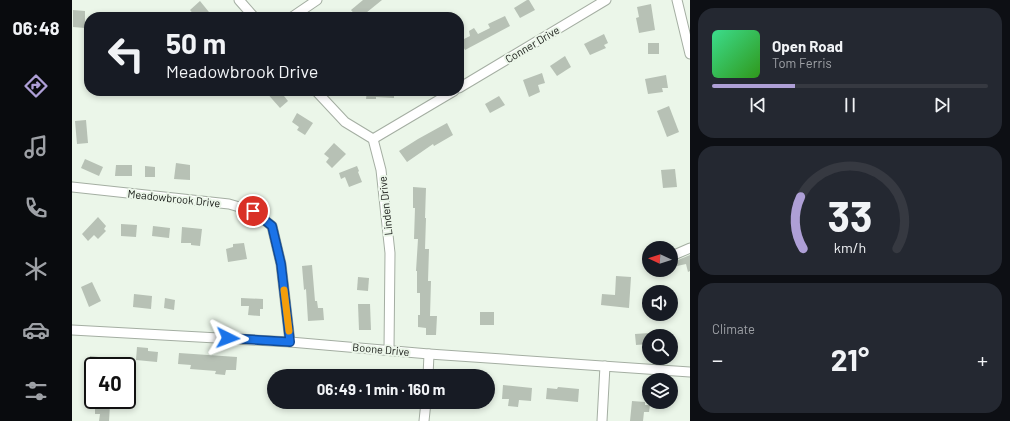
<!DOCTYPE html>
<meta charset="utf-8">
<style>
:root{--surface:#171b24;--page:#242831;--text:#f1f3f6;--muted:#9ea1a6;--line:#363941;--accent:#ae9fd6}
body{margin:0;font-family:Barlow,sans-serif;background:var(--page);color:var(--text);height:100vh;display:flex;flex-direction:column;font-size:15px;white-space:nowrap}
*{box-sizing:border-box;margin:0}
p{font-size:13px;color:var(--muted)}
.icon{flex:none;width:22px;height:22px;fill:none;stroke:currentColor;stroke-width:2;stroke-linecap:round;stroke-linejoin:round}
.map{position:relative;flex:1;overflow:hidden}
.panel{display:flex;flex-direction:column;gap:8px;padding:8px;background:#0d0f14;width:320px}
.panel>*{flex:none}
.banner{position:absolute;left:12px;top:12px;width:380px;height:84px;border-radius:16px;box-shadow:0 2px 6px #0003;background:#171b24;color:var(--text);overflow:hidden}
.needle{width:26px;rotate:274deg}
.tools{position:absolute;left:570px;top:241px;display:grid;gap:8px}
.tools a{display:grid;place-items:center;width:36px;height:36px;border-radius:50%;background:var(--surface);box-shadow:0 2px 6px #0003;font-size:20px}
.speed{position:absolute;left:12px;top:357px;display:flex;gap:8px;font-size:20px;font-weight:700;text-align:center}
.speed>*{display:grid;place-content:center;width:52px;height:52px;border-radius:50%;background:var(--surface);box-shadow:0 2px 6px #0003;line-height:1}
.speed .limit{border:2px solid #111;border-radius:6px;background:#fff;color:#111}
.pin{position:absolute;display:grid;place-items:center;width:34px;height:34px;color:#fff;margin:-17px;border:2px solid #fff;border-radius:50%;box-shadow:0 1px 4px #0007}
.me{position:absolute;width:44px;margin:-22px;rotate:93deg;stroke-linejoin:round;filter:drop-shadow(0 0 3px #0008)}
.turn{display:flex;align-items:center;gap:14px;height:84px;padding:0 16px;font-size:18px}
.turn .icon{width:52px;height:52px;stroke-width:2.5}
.turn b{display:block;font-size:28px;line-height:34px}
.big{font-size:30px;font-weight:700;line-height:1.1}
.panel .widget{flex:1;display:flex;flex-direction:column;justify-content:center;gap:6px;min-width:0;padding:0 14px;border-radius:16px;background:var(--page)}
.panel .dial{align-items:center;gap:0}
.dial svg{height:104px;overflow:visible;fill:none;stroke:var(--line);stroke-width:7;stroke-linecap:round;text-anchor:middle}
.dial text{fill:var(--text);stroke:none}
.song{display:flex;align-items:center;gap:12px}
.cover{width:48px;height:48px;border-radius:6px;background:linear-gradient(135deg,hsl(150 70% 55%),hsl(110 70% 35%))}
.played{height:4px;border-radius:2px;background:linear-gradient(90deg,var(--accent) 30%,var(--line) 30%)}
.keys{display:flex;justify-content:space-around;direction:ltr}
.heat{display:flex;justify-content:space-between;align-items:center;font-size:22px;direction:ltr}
.trip{position:absolute;left:195px;top:369px;width:228px;height:40px;border-radius:20px;background:var(--surface);box-shadow:0 2px 6px #0003;font-weight:700;line-height:40px;text-align:center}
main{display:flex;flex:1;min-height:0}
.dock{display:flex;flex-direction:column;width:72px;justify-content:space-around;align-items:center;background:#090b0e;color:var(--muted)}
.dock .icon{width:28px;height:28px}
.dock .active{color:var(--accent)}
.dock b{font-size:18px;color:var(--text)}
.map>svg:first-child{display:block}
</style>
<main>
<nav class="dock">
<b>06:48</b>
<svg class="icon active" aria-label="directions" viewBox="0 0 24 24"><path d="M12 3l9 9-9 9-9-9zM9 14v-3h6M13 9l2 2-2 2"/></svg>
<svg class="icon" aria-label="music" viewBox="0 0 24 24"><path d="M9 18V5l10-2v13"/><circle cx="6" cy="18" r="3"/><circle cx="16" cy="16" r="3"/></svg>
<svg class="icon" aria-label="phone" viewBox="0 0 24 24"><path d="M5 4h4l2 5-3 2q2 4 5 5l2-3 5 2v4C11 20 4 13 5 4z"/></svg>
<svg class="icon" aria-label="climate" viewBox="0 0 24 24"><path d="M12 3v18M4 7l16 10M4 17L20 7"/></svg>
<svg class="icon" aria-label="car" viewBox="0 0 24 24"><path d="M5 17H2v-5l4-1 3-4h7l3 4 3 1v5h-3M9 17h6M6 11h13"/><circle cx="7" cy="17" r="2"/><circle cx="17" cy="17" r="2"/></svg>
<svg class="icon" aria-label="filters" viewBox="0 0 24 24"><path d="M4 7h16M4 17h16"/><circle cx="9" cy="7" r="2"/><circle cx="15" cy="17" r="2"/></svg>
</nav>
<div class="map">
<svg width="618" height="421" viewBox="0 0 618 421">
<rect width="100%" height="100%" fill="#ebf6e9"/>
<g fill="#b7c1b5">
<polygon points="291,0 310,0 289,17 285,17 279,10"/>
<polygon points="455,0 457,0 463,10 448,18 442,8"/>
<polygon points="128,1 141,17 124,17 118,10"/>
<polygon points="579,4 583,30 567,33 564,18 567,17 565,7"/>
<polygon points="1,10 13,11 13,28 1,27"/>
<polygon points="433,16 438,26 393,50 388,41 398,36 397,31 402,28 406,34 418,28 416,24"/>
<polygon points="532,34 536,43 532,45 534,48 518,55 512,44"/>
<rect x="576" y="43" width="11" height="11"/>
<polygon points="493,56 499,67 485,76 478,66"/>
<polygon points="470,73 473,83 466,85 468,92 457,97 451,80"/>
<polygon points="594,75 596,88 590,88 591,92 576,94 573,79"/>
<polygon points="193,91 208,91 216,101 208,108"/>
<polygon points="295,91 322,91 322,98 304,97 304,99 294,99"/>
<polygon points="427,96 433,105 418,113 413,104"/>
<polygon points="597,106 607,132 595,137 585,111"/>
<polygon points="225,113 241,123 233,135 225,130 227,127 220,122"/>
<polygon points="14,120 16,143 5,144 3,121"/>
<polygon points="375,123 381,135 362,146 361,144 335,162 327,151 346,139"/>
<polygon points="262,143 274,154 260,168 254,162 257,158 252,154"/>
<polygon points="13,159 31,167 27,176 9,168"/>
<polygon points="104,163 118,165 118,180 102,179"/>
<polygon points="44,165 60,165 60,176 43,176"/>
<polygon points="73,166 83,167 83,177 73,177"/>
<polygon points="285,166 287,171 286,172 290,182 277,187 273,177 269,179 267,173"/>
<polygon points="603,169 605,187 591,188 589,170"/>
<polygon points="341,187 354,188 353,218 354,218 353,249 357,249 356,281 359,281 358,316 365,316 364,335 354,335 354,328 346,327 346,315 348,315 348,293 345,293 345,271 344,271 346,239 342,239 343,208 341,208"/>
<polygon points="26,217 34,226 32,229 34,231 26,239 22,235 16,241 10,234"/>
<polygon points="49,224 65,225 64,237 49,236"/>
<polygon points="81,226 98,228 97,238 80,236"/>
<polygon points="110,227 130,229 128,246 119,245 119,243 109,243"/>
<polygon points="172,243 175,259 156,262 154,249 161,247 161,244"/>
<polygon points="618,255 618,271 616,272 614,264 605,266 604,263 606,260"/>
<polygon points="240,265 243,301 245,301 246,308 251,308 252,320 236,321 234,289 232,290 230,266"/>
<polygon points="544,276 559,277 557,308 529,305 530,294 543,295"/>
<polygon points="286,277 297,278 296,291 285,290"/>
<polygon points="20,282 29,301 17,307 9,287"/>
<polygon points="62,294 80,296 79,309 61,307"/>
<polygon points="93,298 103,300 102,310 92,308"/>
<polygon points="169,298 191,299 191,309 188,309 188,316 176,315 177,306 169,306"/>
<polygon points="286,304 298,304 299,330 287,330"/>
<rect x="408" y="312" width="14" height="13"/>
<polygon points="577,333 577,344 564,345 563,334"/>
<polygon points="65,347 76,348 76,351 86,352 85,362 64,360"/>
<polygon points="107,353 165,357 164,370 154,370 153,375 143,374 144,371 118,369 119,365 106,364"/>
<polygon points="18,356 35,358 34,366 16,366"/>
<polygon points="431,385 460,388 459,401 447,400 446,407 436,406 437,399 430,399"/>
<polygon points="486,387 507,389 506,402 474,399 475,388 485,389"/>
<polygon points="560,401 573,402 573,405 578,405 577,412 572,412 571,421 558,421"/>
<polygon points="23,405 38,405 37,421 27,421 28,414 23,414"/>
</g>
<g fill="none" stroke-linecap="round" stroke-linejoin="round">
<g stroke="#a4aea2" stroke-width="11">
<g id="minor">
<polyline points="167,0 182,17"/>
<polyline points="605,0 618,54"/>
<polyline points="220,17 245,0"/>
<polyline points="387,88 534,0"/>
<polyline points="244,91 273,122 301,139 309,170 318,253 317,350"/>
<polyline points="301,139 382,91"/>
<polyline points="0,187 157,204 181,211 200,226 209,264 218,342"/>
<polyline points="599,260 602,255 618,248"/>
<polyline points="0,330 218,342 357,354 618,372"/>
<polyline points="356,376 357,354"/>
<polyline points="352,421 354,402"/>
<polyline points="530,421 533,366"/>
</g>
</g>
<use href="#minor" stroke="#fff" stroke-width="9"/>
</g>
<g fill="none" stroke-linecap="round" stroke-linejoin="round">
<g stroke="#114b97" stroke-width="10">
<polyline id="route" points="156,338 218,342 209,264 200,226 181,211"/>
</g>
<use href="#route" stroke="#1a73e8" stroke-width="7"/>
<polyline stroke="#f59e0b" stroke-width="7" points="212,290 217,331"/>
</g>
<g text-anchor="middle" dominant-baseline="central" stroke-width="4" stroke-linejoin="round" paint-order="stroke">
<g font-size="11" fill="#151814" stroke="#ebf6e9">
<text transform="translate(460 44) rotate(-31)">Conner Drive</text>
<text transform="translate(102 198) rotate(6)">Meadowbrook Drive</text>
<text transform="translate(313 206) rotate(-96)">Linden Drive</text>
<text transform="translate(309 349) rotate(5)">Boone Drive</text>
</g>
</g>
</svg>
<div class="tools">
<a><svg class="needle" viewBox="-14 -14 28 28"><path d="M0-13l5 13h-10z" fill="#e53935"/><path d="M0 13l5-13h-10z" fill="#9ea1a6"/></svg></a>
<a><svg class="icon" aria-label="sound" viewBox="0 0 24 24"><path d="M4 9h4l5-4v14l-5-4H4zM17 9q2 3 0 6"/></svg></a>
<a><svg class="icon" aria-label="search" viewBox="0 0 24 24"><circle cx="10" cy="10" r="6"/><path d="M15 15l6 6"/></svg></a>
<a><svg class="icon" aria-label="layers" viewBox="0 0 24 24"><path d="M12 4l9 5-9 5-9-5zM3 14l9 5 9-5"/></svg></a>
</div>
<div class="speed"><div class="limit">40</div></div>
<div class="pin" style="left:181px;top:211px;background:#d93025"><svg class="icon" aria-label="arrive" viewBox="0 0 24 24"><path d="M6 21V4h12l-3 4 3 4H6"/></svg></div>
<svg class="me" style="left:156px;top:338px" viewBox="-20 -20 40 40"><path d="M0-17L14 15 0 8-14 15z" fill="#1a73e8" stroke="#fff" stroke-width="4"/></svg>
<div class="trip">06:49 · 1 min · 160 m</div>
<div class="banner">
<div class="turn"><svg class="icon" aria-label="left" viewBox="0 0 24 24"><path d="M17 20v-9H6M10 6l-5 5 5 5"/></svg><div><b>50 m</b>Meadowbrook Drive</div></div>
</div>
</div>
<section class="panel">
<div class="widget">
<div class="song"><i class="cover"></i><div><b>Open Road</b><p>Tom Ferris</p></div></div>
<div class="played"></div>
<div class="keys"><svg class="icon" aria-label="previous" viewBox="0 0 24 24"><path d="M18 5L8 12l10 7zM5 5v14"/></svg><svg class="icon" aria-label="pause" viewBox="0 0 24 24"><path d="M8 5v14M16 5v14"/></svg><svg class="icon" aria-label="next" viewBox="0 0 24 24"><path d="M6 5l10 7-10 7zM19 5v14"/></svg></div>
</div>
<div class="widget dial"><svg viewBox="0 0 100 80">
<path d="M14 69A42 42 0 1 1 86 69"/>
<path d="M14 69A42 42 0 0 1 12 29" stroke="#ae9fd6"/>
<text x="50" y="56" font-size="32" font-weight="700">33</text>
<text x="50" y="72" font-size="11">km/h</text>
</svg></div>
<div class="widget"><p>Climate</p>
<div class="heat"><a>−</a><b class="big">21°</b><a>+</a></div>
</div>
</section>
</main>
